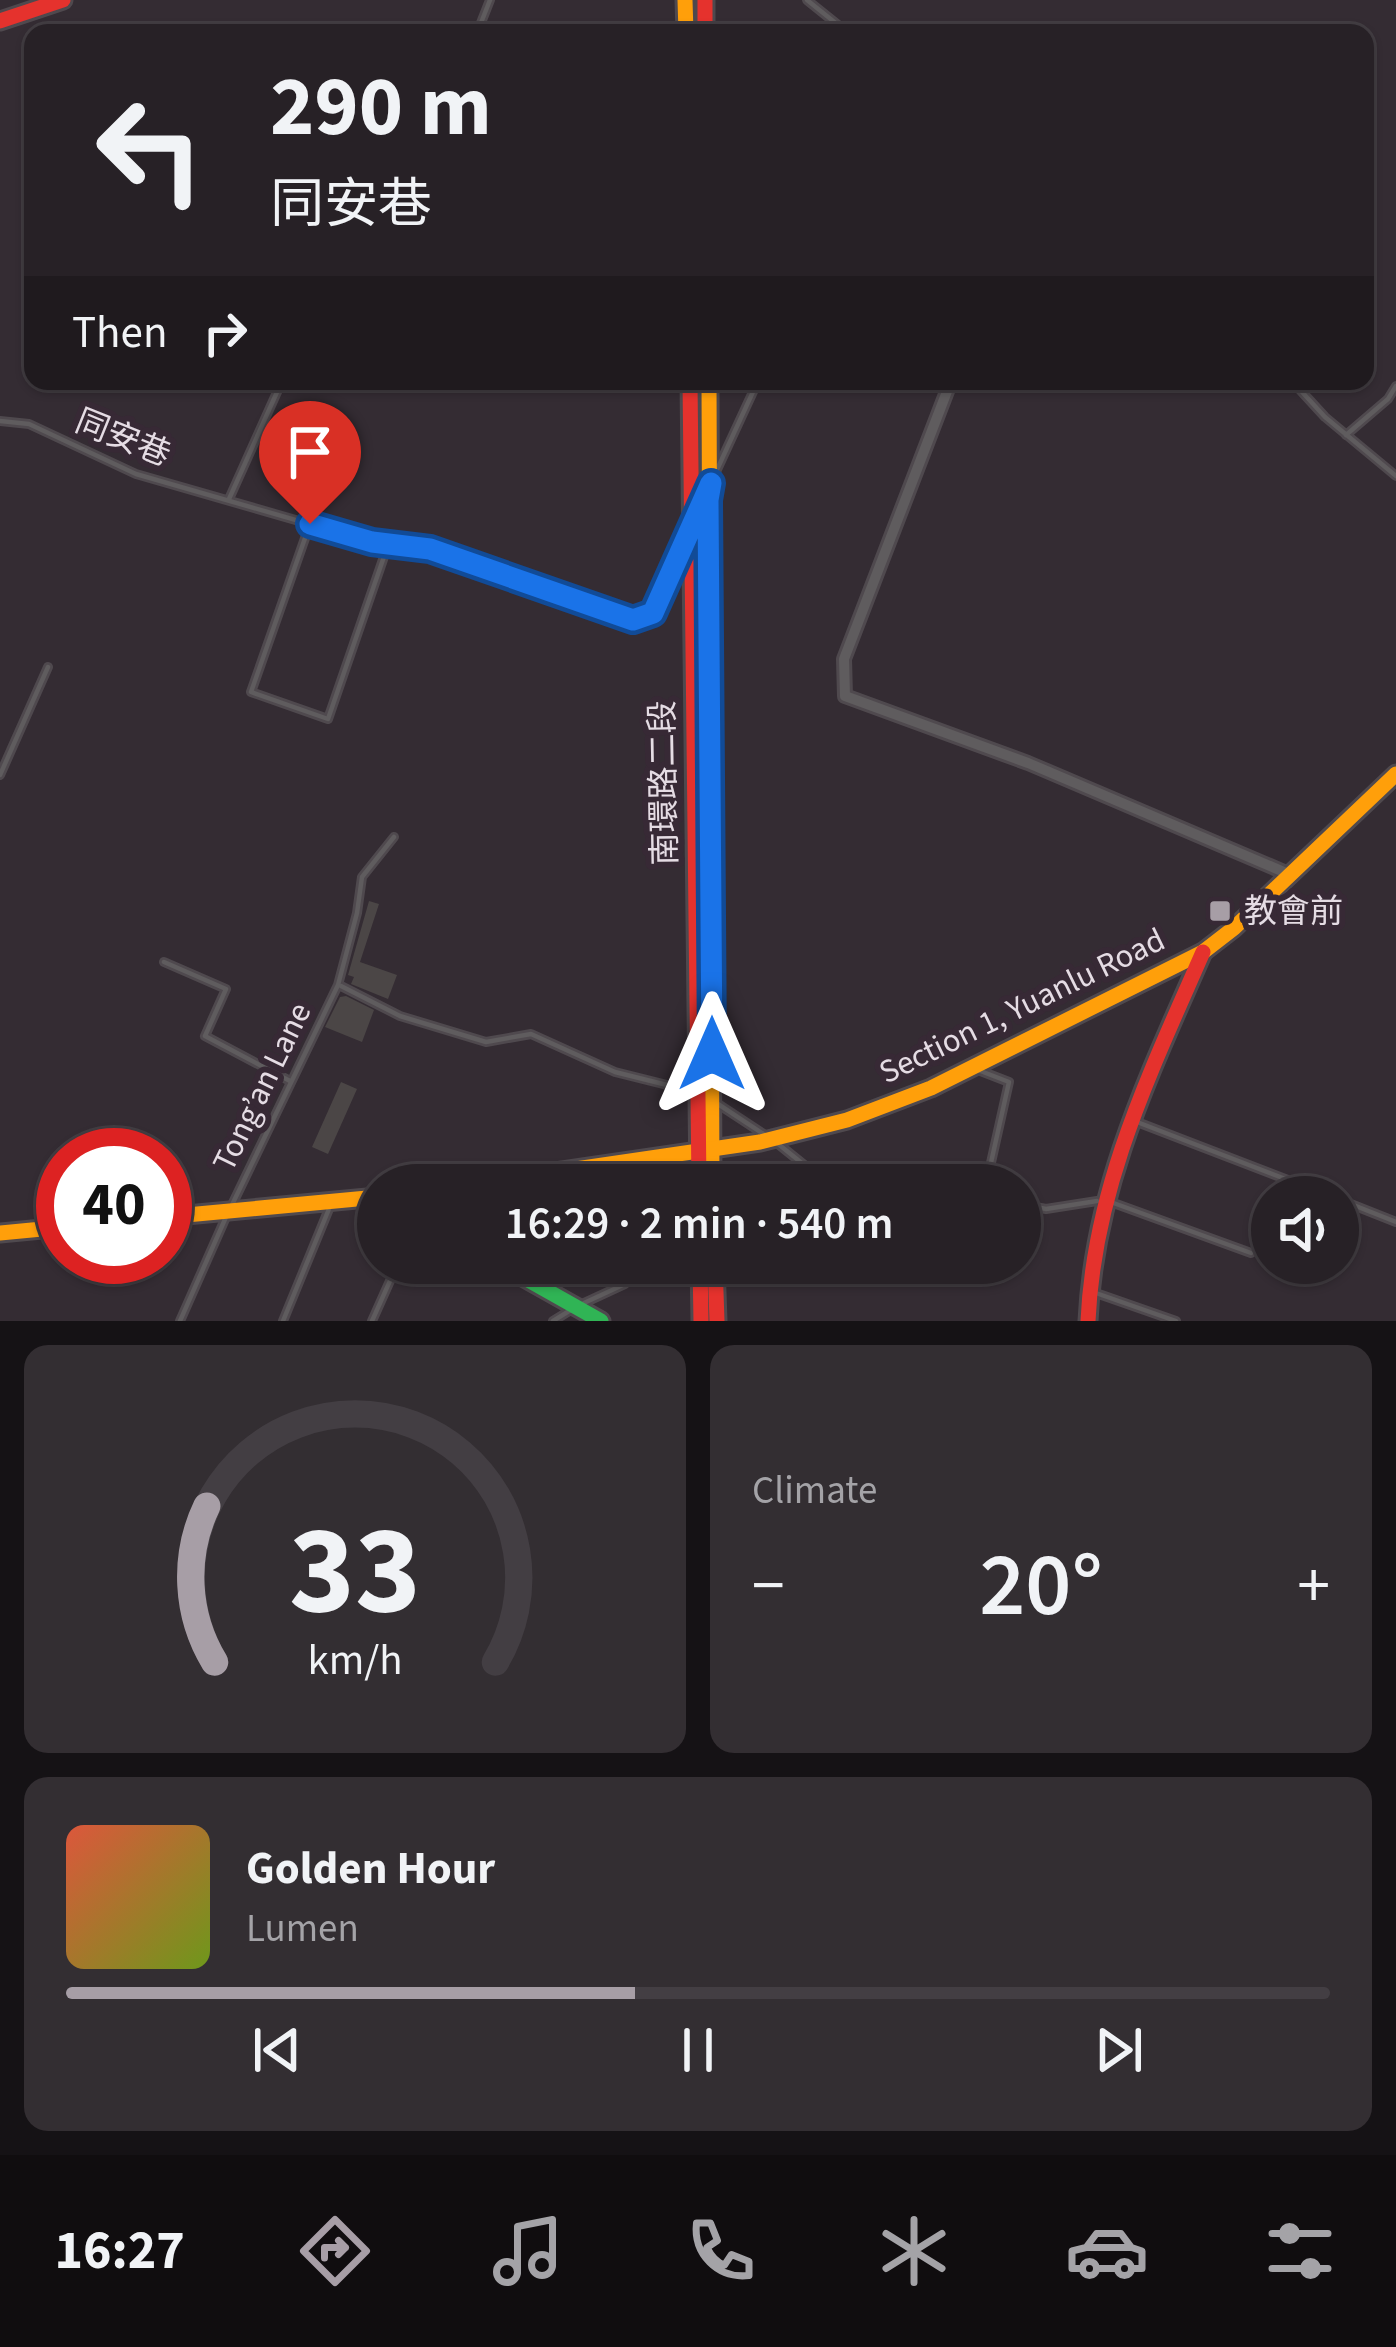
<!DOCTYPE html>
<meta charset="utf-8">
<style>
:root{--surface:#272126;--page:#332e32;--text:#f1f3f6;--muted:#a4a3a7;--line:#433e43;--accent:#a79ea6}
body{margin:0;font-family:"Source Sans 3","Noto Sans TC",sans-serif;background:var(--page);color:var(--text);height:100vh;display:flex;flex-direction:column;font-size:45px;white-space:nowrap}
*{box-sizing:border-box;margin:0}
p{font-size:39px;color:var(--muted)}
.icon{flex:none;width:66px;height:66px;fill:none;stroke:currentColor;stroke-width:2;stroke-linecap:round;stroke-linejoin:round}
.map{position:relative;height:1321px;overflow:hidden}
.sheet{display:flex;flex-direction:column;gap:24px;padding:24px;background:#151215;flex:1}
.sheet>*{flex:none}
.hud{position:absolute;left:24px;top:24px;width:1350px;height:366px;border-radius:24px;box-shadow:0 3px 9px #0004,0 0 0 3px var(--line);background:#272126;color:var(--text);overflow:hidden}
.fabs{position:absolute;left:1251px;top:1176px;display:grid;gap:24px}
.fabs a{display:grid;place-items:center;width:108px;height:108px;border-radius:50%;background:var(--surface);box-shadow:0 3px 9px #0004,0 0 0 3px var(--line);font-size:60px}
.speed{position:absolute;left:36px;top:1128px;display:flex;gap:24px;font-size:60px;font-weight:700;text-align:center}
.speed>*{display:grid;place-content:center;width:156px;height:156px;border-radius:50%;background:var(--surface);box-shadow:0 3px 9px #0004,0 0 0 3px var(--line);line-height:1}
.speed .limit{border:18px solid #d22;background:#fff;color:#111}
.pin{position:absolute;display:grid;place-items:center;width:102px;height:102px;color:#fff;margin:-123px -51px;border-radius:50% 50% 50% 0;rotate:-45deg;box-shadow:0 0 12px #0007}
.pin .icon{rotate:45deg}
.me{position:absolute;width:132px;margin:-66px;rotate:0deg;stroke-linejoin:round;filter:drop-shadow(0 0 9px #0008)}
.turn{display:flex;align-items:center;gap:42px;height:252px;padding:0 48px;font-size:54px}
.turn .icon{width:156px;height:156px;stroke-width:2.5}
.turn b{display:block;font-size:84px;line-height:102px}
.then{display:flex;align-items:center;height:114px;padding:0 48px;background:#0003;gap:24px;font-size:45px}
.big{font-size:90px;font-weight:600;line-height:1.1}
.sheet .tile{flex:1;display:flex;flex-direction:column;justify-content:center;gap:18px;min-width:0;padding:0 42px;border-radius:24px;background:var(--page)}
.sheet .dial{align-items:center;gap:0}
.dial svg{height:312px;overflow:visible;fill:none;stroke:var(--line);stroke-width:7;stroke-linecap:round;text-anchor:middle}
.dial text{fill:var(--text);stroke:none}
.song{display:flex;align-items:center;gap:36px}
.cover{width:144px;height:144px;border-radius:18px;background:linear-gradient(135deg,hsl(10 70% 55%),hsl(80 70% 35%))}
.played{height:12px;border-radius:6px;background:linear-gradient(90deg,var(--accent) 45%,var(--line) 45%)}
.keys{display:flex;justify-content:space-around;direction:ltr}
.heat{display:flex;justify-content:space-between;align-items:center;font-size:66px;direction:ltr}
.sheet .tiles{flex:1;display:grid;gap:24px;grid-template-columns:1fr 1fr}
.tile:last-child{grid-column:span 2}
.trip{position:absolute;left:357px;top:1164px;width:684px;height:120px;border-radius:60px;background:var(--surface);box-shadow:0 3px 9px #0004,0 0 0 3px var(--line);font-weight:600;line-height:120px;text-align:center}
.tab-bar{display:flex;height:192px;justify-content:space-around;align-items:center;background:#100d0f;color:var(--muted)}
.tab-bar .icon{width:84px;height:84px}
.tab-bar .current{color:var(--accent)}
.tab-bar b{font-size:54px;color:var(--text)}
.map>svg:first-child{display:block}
</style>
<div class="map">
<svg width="1396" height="1321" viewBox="0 0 1396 1321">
<rect width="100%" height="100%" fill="#342c33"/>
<g fill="#4b4646">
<polygon points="369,901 379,904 360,962 397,975 388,999 351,984 354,977 348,975"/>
<polygon points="346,996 374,1010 362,1042 325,1027 340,997"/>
<polygon points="341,1082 357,1089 328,1154 312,1147"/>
</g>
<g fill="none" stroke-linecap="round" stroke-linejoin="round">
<g stroke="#4f494e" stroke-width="10">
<g id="lane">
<polyline points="807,0 848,33"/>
<polyline points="477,33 490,0"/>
<polyline points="1292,381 1325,417 1396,476"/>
<polyline points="0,421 29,424 136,474 372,542 430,549 633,620 653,613 685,545"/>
<polyline points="1346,435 1388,399 1396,386"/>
<polyline points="715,474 758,381"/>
<polyline points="229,499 282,381"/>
<polyline points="310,524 251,692 328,719 388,545"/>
<polyline points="0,775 48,667"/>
<polyline points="164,962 226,989 205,1036 290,1081"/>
<polyline points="341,986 400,1016 486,1042 531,1034 615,1072 691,1091"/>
<polyline points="978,1070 1009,1082 986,1185"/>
<polyline points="718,1104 768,1137"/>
<polyline points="1137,1122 1332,1197"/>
<polyline points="777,1143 829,1185"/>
<polyline points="1338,1199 1396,1222"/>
<polyline points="1108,1201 1251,1253"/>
<polyline points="1020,1204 1046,1209 1097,1201"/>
<polyline points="231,1207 338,985 357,913 362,877 394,837"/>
<polyline points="1093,1292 1176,1321"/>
<polyline points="584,1303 625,1284 632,1263"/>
<polyline points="180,1321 226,1217"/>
<polyline points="283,1321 331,1204"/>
<polyline points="372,1321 398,1263"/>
<polyline points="553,1321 574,1308"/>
</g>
</g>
<g stroke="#4f494e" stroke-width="16">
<polyline id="street" points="951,381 844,659 845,696 1028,763 1291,875"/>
</g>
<g stroke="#4f494e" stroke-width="21">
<polyline id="fast" points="498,1263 601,1321"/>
</g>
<g stroke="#4f494e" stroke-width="21">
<g id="slow">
<polyline points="685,0 686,33"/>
<polyline points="709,381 712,1185"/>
<polyline points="466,1185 760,1142 847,1120 931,1088 1203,952 1234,928 1396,774"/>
<polyline points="165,1217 378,1197"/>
<polyline points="0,1233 63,1227"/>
</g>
</g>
<g stroke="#4f494e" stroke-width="21">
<g id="jam">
<polyline points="705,0 705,33"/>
<polyline points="0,21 63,0"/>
<polyline points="690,381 699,1185"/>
<polyline points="700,1263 701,1321"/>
<polyline points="715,1263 717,1321"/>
<path d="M1088 1321C1094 1187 1150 1073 1203 952"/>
</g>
</g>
<use href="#lane" stroke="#5f5c5e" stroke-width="4.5"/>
<use href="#street" stroke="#5f5c5e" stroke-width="10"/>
<use href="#fast" stroke="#30b455" stroke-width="15"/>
<use href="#slow" stroke="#ff9f0a" stroke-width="15"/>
<use href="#jam" stroke="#e5322d" stroke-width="15"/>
</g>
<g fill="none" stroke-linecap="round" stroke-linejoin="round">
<g stroke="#114b97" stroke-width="30">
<polyline id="route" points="310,524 372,542 430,549 633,620 653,613 711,483 708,500 712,1054"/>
</g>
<use href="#route" stroke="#1a73e8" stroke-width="21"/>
</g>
<rect fill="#a79ea6" stroke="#372935" stroke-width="4.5" x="1208" y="899" width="24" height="24" rx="6"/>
<g text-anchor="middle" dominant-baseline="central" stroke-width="12" stroke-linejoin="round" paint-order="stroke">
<g font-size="33" fill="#e5dce4" stroke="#372935">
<text transform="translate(123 438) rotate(22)">同安巷</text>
<text transform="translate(664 783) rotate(-91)">南環路二段</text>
<text transform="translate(1022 1006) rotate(-26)">Section 1, Yuanlu Road</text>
<text transform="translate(262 1087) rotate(-64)">Tong’an Lane</text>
</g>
<g font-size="33" fill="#e5dce4" stroke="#372935" text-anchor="start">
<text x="1244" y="911">教會前</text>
</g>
</g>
</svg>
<div class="fabs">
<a><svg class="icon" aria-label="sound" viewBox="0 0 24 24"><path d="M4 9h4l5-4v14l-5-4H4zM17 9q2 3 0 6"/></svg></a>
</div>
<div class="speed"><div class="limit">40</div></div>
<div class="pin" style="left:310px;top:524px;background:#d93025"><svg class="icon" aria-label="arrive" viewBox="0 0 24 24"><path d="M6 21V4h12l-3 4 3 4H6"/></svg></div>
<svg class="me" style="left:712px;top:1054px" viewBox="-20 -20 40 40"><path d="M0-17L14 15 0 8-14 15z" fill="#1a73e8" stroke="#fff" stroke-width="4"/></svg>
<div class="trip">16:29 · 2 min · 540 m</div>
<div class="hud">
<div class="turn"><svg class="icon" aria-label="left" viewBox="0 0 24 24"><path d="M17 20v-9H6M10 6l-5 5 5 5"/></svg><div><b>290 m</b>同安巷</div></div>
<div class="then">Then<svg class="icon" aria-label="right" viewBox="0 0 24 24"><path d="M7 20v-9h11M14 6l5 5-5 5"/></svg></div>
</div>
</div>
<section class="sheet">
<div class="tiles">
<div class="tile dial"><svg viewBox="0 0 100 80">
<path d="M14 69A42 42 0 1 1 86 69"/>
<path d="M14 69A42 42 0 0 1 12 29" stroke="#a79ea6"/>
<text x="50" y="56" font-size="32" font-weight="700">33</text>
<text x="50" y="72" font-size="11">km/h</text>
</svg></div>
<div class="tile"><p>Climate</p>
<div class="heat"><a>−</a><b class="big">20°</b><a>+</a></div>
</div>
<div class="tile">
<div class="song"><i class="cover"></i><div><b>Golden Hour</b><p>Lumen</p></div></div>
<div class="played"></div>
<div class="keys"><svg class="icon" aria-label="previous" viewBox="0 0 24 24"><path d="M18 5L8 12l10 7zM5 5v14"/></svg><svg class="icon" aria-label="pause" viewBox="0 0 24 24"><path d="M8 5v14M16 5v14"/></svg><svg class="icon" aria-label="next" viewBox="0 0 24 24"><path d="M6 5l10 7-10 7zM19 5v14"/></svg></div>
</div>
</div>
</section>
<nav class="tab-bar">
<b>16:27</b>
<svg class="icon current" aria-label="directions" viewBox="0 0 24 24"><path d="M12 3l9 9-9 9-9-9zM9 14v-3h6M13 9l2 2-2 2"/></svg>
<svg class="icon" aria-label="music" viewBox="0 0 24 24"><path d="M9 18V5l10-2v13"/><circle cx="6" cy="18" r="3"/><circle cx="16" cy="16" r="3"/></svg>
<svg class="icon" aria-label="phone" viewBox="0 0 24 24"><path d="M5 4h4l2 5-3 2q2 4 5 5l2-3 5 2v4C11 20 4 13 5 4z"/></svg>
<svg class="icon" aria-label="climate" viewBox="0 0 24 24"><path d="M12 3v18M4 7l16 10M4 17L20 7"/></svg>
<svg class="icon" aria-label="car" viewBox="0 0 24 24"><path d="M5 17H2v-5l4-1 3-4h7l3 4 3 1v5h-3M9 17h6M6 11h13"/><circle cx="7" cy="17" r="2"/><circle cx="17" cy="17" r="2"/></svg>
<svg class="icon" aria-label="filters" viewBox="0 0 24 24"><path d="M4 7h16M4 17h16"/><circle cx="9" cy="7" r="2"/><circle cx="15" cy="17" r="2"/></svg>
</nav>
